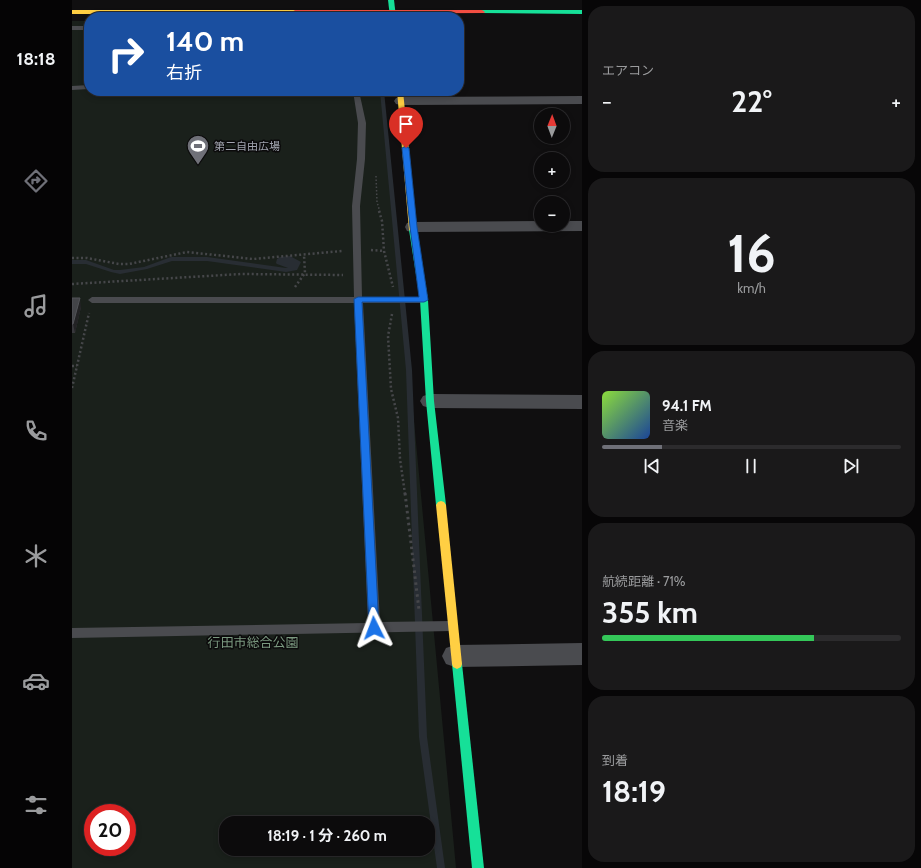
<!DOCTYPE html>
<html lang="ja">
<meta charset="utf-8">
<style>
:root{--surface:#0c0b0c;--page:#1a191a;--text:#f1f3f6;--muted:#9a9b9d;--line:#2c2b2d;--accent:#6f7078}
body{margin:0;font-family:Cabin,"Noto Sans JP",sans-serif;background:var(--page);color:var(--text);height:100vh;display:flex;flex-direction:column;font-size:15px;white-space:nowrap}
*{box-sizing:border-box;margin:0}
p{font-size:13px;color:var(--muted)}
.icon{flex:none;width:22px;height:22px;fill:none;stroke:currentColor;stroke-width:2;stroke-linecap:round;stroke-linejoin:round}
.map{position:relative;flex:1;overflow:hidden}
.side{display:flex;flex-direction:column;gap:6px;padding:6px;background:#070607;width:339px}
.side>*{flex:none}
.guide{position:absolute;left:12px;top:12px;width:380px;height:84px;border-radius:16px;box-shadow:0 2px 6px #0003,0 0 0 1px var(--line);background:#1a4fa0;color:#fff;overflow:hidden}
.needle{width:26px;rotate:1deg}
.controls{position:absolute;left:462px;top:108px;display:grid;gap:8px}
.controls a{display:grid;place-items:center;width:36px;height:36px;border-radius:50%;background:var(--surface);box-shadow:0 2px 6px #0003,0 0 0 1px var(--line);font-size:20px}
.speed{position:absolute;left:12px;top:804px;display:flex;gap:8px;font-size:20px;font-weight:700;text-align:center}
.speed>*{display:grid;place-content:center;width:52px;height:52px;border-radius:50%;background:var(--surface);box-shadow:0 2px 6px #0003,0 0 0 1px var(--line);line-height:1}
.speed .limit{border:6px solid #d22;background:#fff;color:#111}
.pin{position:absolute;display:grid;place-items:center;width:34px;height:34px;color:#fff;margin:-41px -17px;border-radius:50% 50% 50% 0;rotate:-45deg;box-shadow:0 0 4px #0007}
.pin .icon{rotate:45deg}
.me{position:absolute;width:44px;margin:-22px;rotate:357deg;stroke-linejoin:round;filter:drop-shadow(0 0 3px #0008)}
.turn{display:flex;align-items:center;gap:14px;height:84px;padding:0 16px;font-size:18px}
.turn .icon{width:52px;height:52px;stroke-width:2.5}
.turn b{display:block;font-size:28px;line-height:34px}
.big{font-size:30px;font-weight:700;line-height:1.1}
.side .card{flex:1;display:flex;flex-direction:column;justify-content:center;gap:6px;min-width:0;padding:0 14px;border-radius:16px;background:var(--page)}
.side .dial{align-items:center;gap:0}
.dial b{font-size:52px;line-height:1}
.song{display:flex;align-items:center;gap:12px}
.cover{width:48px;height:48px;border-radius:6px;background:linear-gradient(135deg,hsl(90 70% 55%),hsl(220 70% 35%))}
.played{height:4px;border-radius:2px;background:linear-gradient(90deg,var(--accent) 20%,var(--line) 20%)}
.keys{display:flex;justify-content:space-around;direction:ltr}
.heat{display:flex;justify-content:space-between;align-items:center;font-size:22px;direction:ltr}
.charge{height:6px;border-radius:3px;background:linear-gradient(90deg,#34c759 71%,var(--line) 0)}
.trip{position:absolute;left:147px;top:816px;width:216px;height:40px;border-radius:16px;background:var(--surface);box-shadow:0 2px 6px #0003,0 0 0 1px var(--line);font-weight:700;line-height:40px;text-align:center}
main{display:flex;flex:1;min-height:0}
.menu{display:flex;flex-direction:column;width:72px;justify-content:space-around;align-items:center;background:#050405;color:var(--muted)}
.menu .icon{width:28px;height:28px}
.menu .current{color:var(--accent)}
.menu b{font-size:18px;color:var(--text)}
.map>svg:first-child{display:block}
</style>
<main>
<nav class="menu">
<b>18:18</b>
<svg class="icon current" aria-label="directions" viewBox="0 0 24 24"><path d="M12 3l9 9-9 9-9-9zM9 14v-3h6M13 9l2 2-2 2"/></svg>
<svg class="icon" aria-label="music" viewBox="0 0 24 24"><path d="M9 18V5l10-2v13"/><circle cx="6" cy="18" r="3"/><circle cx="16" cy="16" r="3"/></svg>
<svg class="icon" aria-label="phone" viewBox="0 0 24 24"><path d="M5 4h4l2 5-3 2q2 4 5 5l2-3 5 2v4C11 20 4 13 5 4z"/></svg>
<svg class="icon" aria-label="climate" viewBox="0 0 24 24"><path d="M12 3v18M4 7l16 10M4 17L20 7"/></svg>
<svg class="icon" aria-label="car" viewBox="0 0 24 24"><path d="M5 17H2v-5l4-1 3-4h7l3 4 3 1v5h-3M9 17h6M6 11h13"/><circle cx="7" cy="17" r="2"/><circle cx="17" cy="17" r="2"/></svg>
<svg class="icon" aria-label="filters" viewBox="0 0 24 24"><path d="M4 7h16M4 17h16"/><circle cx="9" cy="7" r="2"/><circle cx="15" cy="17" r="2"/></svg>
</nav>
<div class="map">
<svg width="510" height="868" viewBox="0 0 510 868">
<rect width="100%" height="100%" fill="#100f10"/>
<path fill="#1a201b" fill-rule="evenodd" d="M0 21H17V91H311L384 868H0ZM21 813H55V847H21ZM154 823H356V849H154Z"/>
<g fill="none" stroke-linecap="round" stroke-linejoin="round">
<g fill="#282d33" fill-rule="evenodd">
<polygon points="308,91 312,91 340,370 355,737 373,868 365,868 347,737 334,370"/>
<polygon points="218,256 229,262 225,270 214,272 135,261 100,261 75,269 48,274 39,272 14,264 0,264 0,260 14,260 42,270 48,270 72,267 99,257 135,257 214,268 216,268 205,264 204,263 205,259 208,257"/>
</g>
<g stroke="#46474a" stroke-width="1.5" stroke-dasharray="1.5 2" stroke-linecap="butt">
<polyline points="301,91 301,97"/>
<polyline points="304,176 305,202 308,212"/>
</g>
<g stroke="#46474a" stroke-width="2.5" stroke-dasharray="2 2.5" stroke-linecap="butt">
<polyline points="307,211 310,221 312,251 321,287"/>
<polyline points="299,250 312,251"/>
<polyline points="0,258 15,258 47,264 57,264 115,252 181,259 270,251"/>
<polyline points="0,284 169,274 271,275"/>
<polyline points="223,287 233,273 232,255"/>
<polyline points="320,314 316,336 319,389 326,418 328,459 333,494"/>
<polyline points="0,366 5,366"/>
<polyline points="0,388 17,313"/>
</g>
<polyline stroke="#46474a" stroke-width="3" stroke-dasharray="2.5 3.5" stroke-linecap="butt" points="333,493 347,610"/>
<g fill="#4a4b4f" fill-rule="evenodd">
<rect x="0" y="26" width="17" height="4"/>
<polygon points="17,85 17,89 0,90 0,86"/>
<polygon points="281,91 287,91 294,123 293,159 288,206 290,297 352,297 356,300 352,303 291,303 308,622 380,621 384,622 386,626 384,630 380,631 0,638 0,628 296,623 282,303 20,303 16,300 20,297 282,297 280,206 285,159 286,123"/>
</g>
<g fill="#4a4b4f" fill-rule="evenodd">
<polygon points="510,96 510,104 329,105 324,104 322,101 324,98 329,97"/>
<polygon points="469,221 469,225 491,225 491,221 510,221 510,231 341,232 335,231 333,227 335,223 341,222"/>
<polygon points="358,394 510,395 510,409 358,408 351,406 348,401 351,396"/>
<polygon points="510,643 510,665 383,667 374,664 370,656 374,648 383,645"/>
</g>
<g fill="#16e098" fill-rule="evenodd">
<polygon points="316,0 322,0 324,17 318,17"/>
<polygon points="410,10 510,10 510,14 408,13 407,12"/>
<polygon points="338,228 344,228 345,230 356,300 362,401 374,505 372,508 366,508 364,505 354,401 348,300 337,230"/>
<polygon points="385,659 389,661 390,664 412,868 400,868 380,664 381,661"/>
</g>
<g fill="#ffcf43" fill-rule="evenodd">
<polygon points="0,10 223,10 226,12 223,14 0,14"/>
<polygon points="325,91 331,91 345,230 341,232 337,230"/>
<polygon points="369,501 372,502 374,505 390,664 389,667 385,669 381,667 380,664 364,505 366,502"/>
</g>
<polygon fill="#f24e42" fill-rule="evenodd" points="410,10 413,12 412,13 223,14 220,12 223,10"/>
</g>
<polygon fill="#38383c" points="0,298 9,307 3,333 0,333"/>
<polygon fill="#232325" points="8,298 9,307 3,333 1,324"/>
<polygon fill="#434448" stroke="#525358" points="0,298 8,298 1,324 0,324"/>
<polygon fill="#1a73e8" stroke="#114b97" points="334,146 337,148 345,227 356,300 352,302 290,302 307,628 306,631 298,631 297,628 282,299 286,297 347,297 338,227 330,148"/>
<defs>
<g id="stadium-pin" transform="scale(1.15)"><path d="M0 17L-7.5 6A9.5 9.5 0 1 1 7.5 6Z" fill="#6f7078" stroke="#0b0a0b"/><path d="M0-5a6.5 5 0 1 0 0 10a6.5 5 0 1 0 0-10ZM-3.5-1.8h7v3.6h-7Z" fill="#fff"/></g>
</defs>
<g fill-rule="evenodd">
<use href="#stadium-pin" x="126" y="146"/>
</g>
<g text-anchor="middle" dominant-baseline="central" stroke-width="3" stroke-linejoin="round" paint-order="stroke">
<g font-size="11" fill="#a2a5b0" stroke="#0b0a0b" text-anchor="start">
<text x="142" y="146">第二自由広場</text>
</g>
<g font-size="13" fill="#7b9980" stroke="#0b0a0b">
<text x="181" y="642">行田市総合公園</text>
</g>
</g>
</svg>
<div class="controls">
<a><svg class="needle" viewBox="-14 -14 28 28"><path d="M0-13l5 13h-10z" fill="#e53935"/><path d="M0 13l5-13h-10z" fill="#9a9b9d"/></svg></a>
<a>+</a>
<a>−</a>
</div>
<div class="speed"><div class="limit">20</div></div>
<div class="pin" style="left:334px;top:148px;background:#d93025"><svg class="icon" aria-label="arrive" viewBox="0 0 24 24"><path d="M6 21V4h12l-3 4 3 4H6"/></svg></div>
<svg class="me" style="left:302px;top:628px" viewBox="-20 -20 40 40"><path d="M0-17L14 15 0 8-14 15z" fill="#1a73e8" stroke="#fff" stroke-width="4"/></svg>
<div class="trip">18:19 · 1 分 · 260 m</div>
<div class="guide">
<div class="turn"><svg class="icon" aria-label="right" viewBox="0 0 24 24"><path d="M7 20v-9h11M14 6l5 5-5 5"/></svg><div><b>140 m</b>右折</div></div>
</div>
</div>
<section class="side">
<div class="card"><p>エアコン</p>
<div class="heat"><a>−</a><b class="big">22°</b><a>+</a></div>
</div>
<div class="card dial"><b>16</b><p>km/h</p></div>
<div class="card">
<div class="song"><i class="cover"></i><div><b>94.1 FM</b><p>音楽</p></div></div>
<div class="played"></div>
<div class="keys"><svg class="icon" aria-label="previous" viewBox="0 0 24 24"><path d="M18 5L8 12l10 7zM5 5v14"/></svg><svg class="icon" aria-label="pause" viewBox="0 0 24 24"><path d="M8 5v14M16 5v14"/></svg><svg class="icon" aria-label="next" viewBox="0 0 24 24"><path d="M6 5l10 7-10 7zM19 5v14"/></svg></div>
</div>
<div class="card"><p>航続距離 · 71%</p><b class="big">355 km</b><div class="charge"></div></div>
<div class="card"><p>到着</p><b class="big">18:19</b></div>
</section>
</main>
